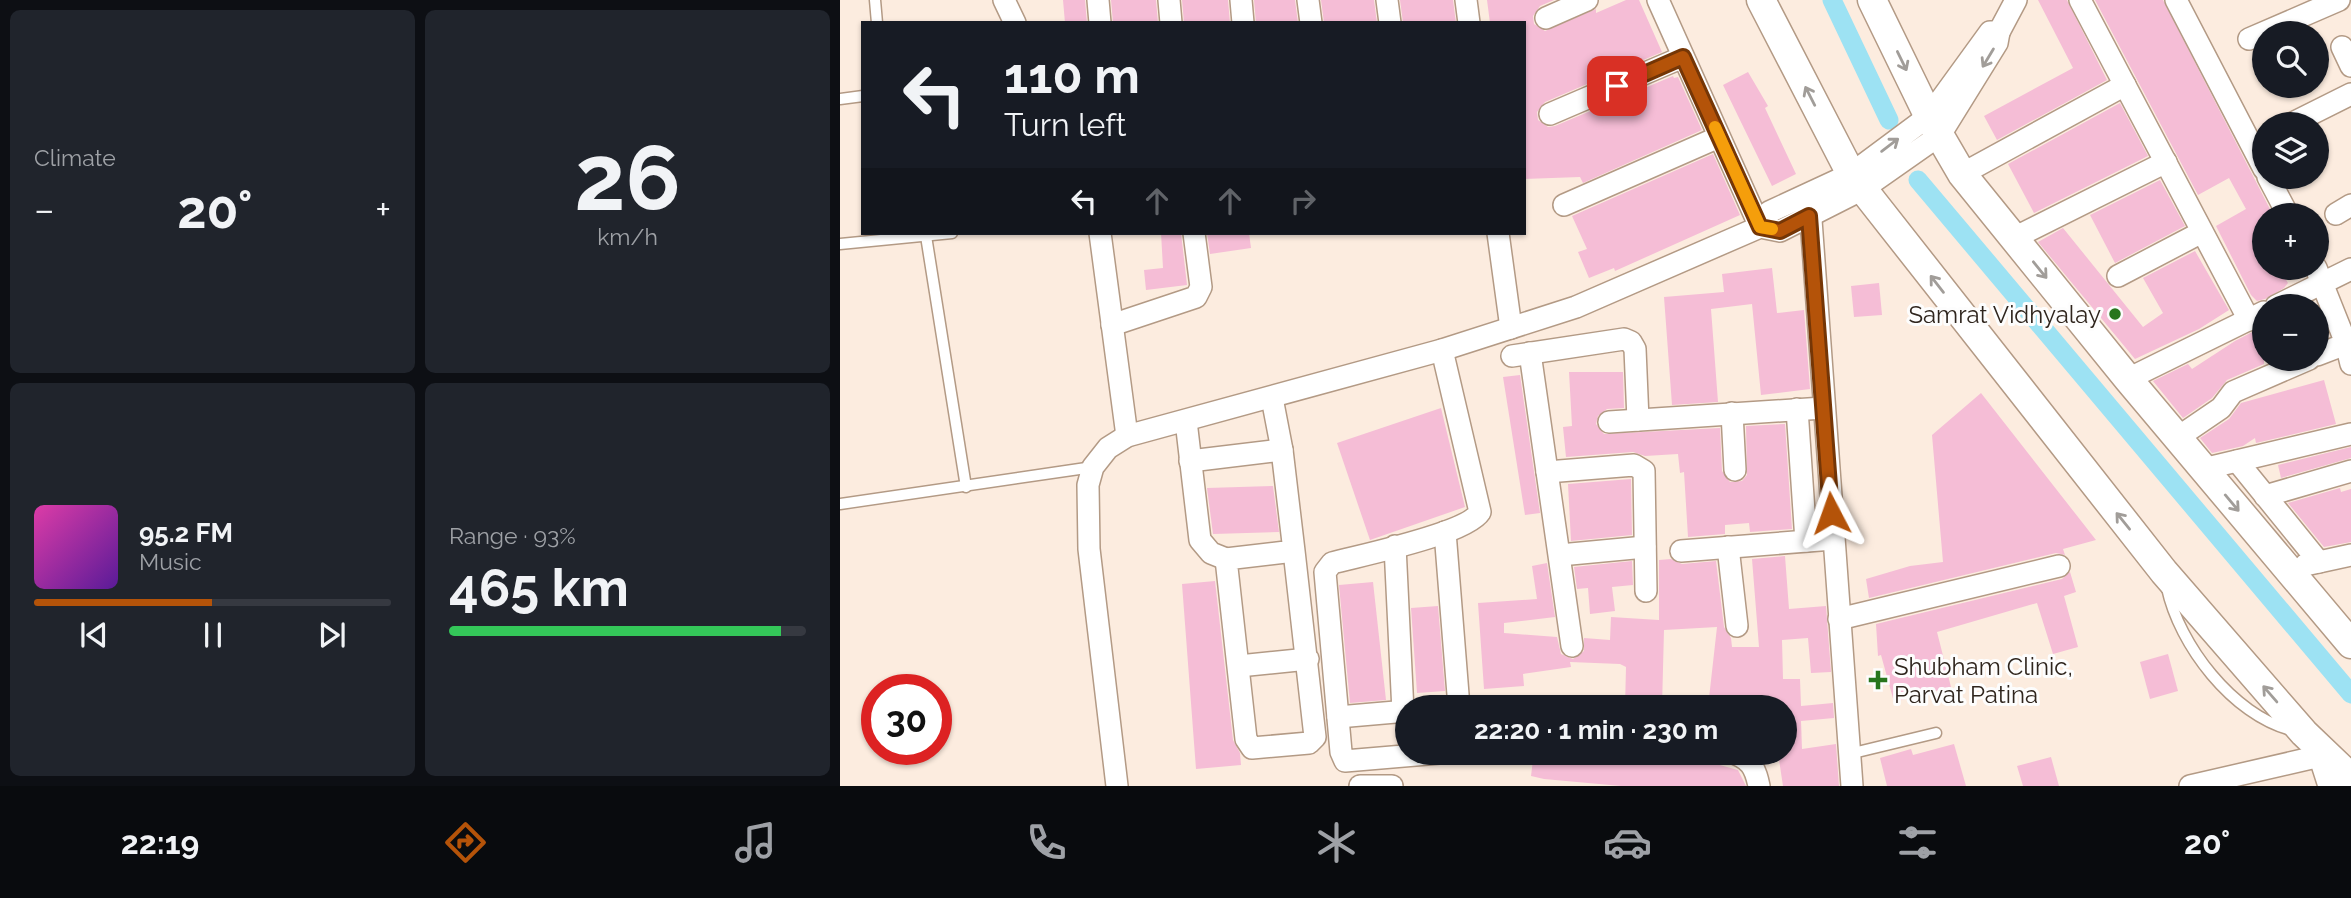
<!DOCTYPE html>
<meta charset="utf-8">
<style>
:root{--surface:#171b24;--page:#20242c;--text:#f1f3f6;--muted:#9ea1a6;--line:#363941;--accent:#b45309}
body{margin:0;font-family:Raleway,sans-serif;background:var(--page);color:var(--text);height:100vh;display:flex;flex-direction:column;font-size:26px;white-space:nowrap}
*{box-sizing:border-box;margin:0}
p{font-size:23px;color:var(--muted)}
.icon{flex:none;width:38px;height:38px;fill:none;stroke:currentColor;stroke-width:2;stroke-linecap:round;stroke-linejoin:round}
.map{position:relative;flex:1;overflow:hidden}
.details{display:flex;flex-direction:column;gap:10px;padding:10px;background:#0d0f14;width:840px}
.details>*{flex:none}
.top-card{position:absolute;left:21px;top:21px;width:665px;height:214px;border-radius:0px;box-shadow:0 2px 5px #0004;background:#171b24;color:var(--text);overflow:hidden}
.tools{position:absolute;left:1412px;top:21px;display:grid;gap:14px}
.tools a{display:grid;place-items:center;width:77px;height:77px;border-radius:50%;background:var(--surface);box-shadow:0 2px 5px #0004;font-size:35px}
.speed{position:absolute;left:21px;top:674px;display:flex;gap:14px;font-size:35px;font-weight:700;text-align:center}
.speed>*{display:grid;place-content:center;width:91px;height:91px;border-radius:50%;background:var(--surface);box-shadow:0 2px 5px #0004;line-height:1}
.speed .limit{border:10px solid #d22;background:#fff;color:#111}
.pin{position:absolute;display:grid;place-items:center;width:60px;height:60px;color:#fff;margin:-30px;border-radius:14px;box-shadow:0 4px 10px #0006}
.me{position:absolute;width:77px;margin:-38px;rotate:356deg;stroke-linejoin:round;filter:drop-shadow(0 0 5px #0008)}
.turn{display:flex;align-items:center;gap:24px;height:147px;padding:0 28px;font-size:32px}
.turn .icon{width:91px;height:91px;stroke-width:2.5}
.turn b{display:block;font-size:49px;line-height:60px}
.lanes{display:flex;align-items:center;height:66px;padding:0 28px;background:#0003;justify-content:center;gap:35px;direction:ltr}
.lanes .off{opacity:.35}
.big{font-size:52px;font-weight:700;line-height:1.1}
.details .widget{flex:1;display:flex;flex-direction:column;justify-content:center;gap:10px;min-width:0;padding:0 24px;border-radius:10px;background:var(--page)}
.details .dial{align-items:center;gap:0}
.dial b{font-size:91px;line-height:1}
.song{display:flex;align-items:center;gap:21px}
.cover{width:84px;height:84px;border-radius:10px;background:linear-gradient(135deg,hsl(320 70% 55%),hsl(270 70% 35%))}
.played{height:7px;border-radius:4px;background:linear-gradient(90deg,var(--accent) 50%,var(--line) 50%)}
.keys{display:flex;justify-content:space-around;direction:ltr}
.heat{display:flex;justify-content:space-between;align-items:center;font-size:38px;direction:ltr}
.charge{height:10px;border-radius:5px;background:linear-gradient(90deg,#34c759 93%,var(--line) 0)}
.details .tiles{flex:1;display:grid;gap:10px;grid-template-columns:repeat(2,1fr)}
.trip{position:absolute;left:555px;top:695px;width:402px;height:70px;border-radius:35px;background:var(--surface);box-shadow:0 2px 5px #0004;font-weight:700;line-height:70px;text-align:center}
.menu{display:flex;height:112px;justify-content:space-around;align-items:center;background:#090b0e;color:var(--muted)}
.menu .icon{width:49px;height:49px}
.menu .active{color:var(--accent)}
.menu b{font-size:32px;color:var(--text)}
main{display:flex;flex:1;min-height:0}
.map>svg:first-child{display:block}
</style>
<main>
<section class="details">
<div class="tiles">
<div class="widget"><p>Climate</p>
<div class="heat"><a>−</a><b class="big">20°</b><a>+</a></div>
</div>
<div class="widget dial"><b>26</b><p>km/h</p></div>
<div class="widget">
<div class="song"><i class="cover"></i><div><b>95.2 FM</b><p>Music</p></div></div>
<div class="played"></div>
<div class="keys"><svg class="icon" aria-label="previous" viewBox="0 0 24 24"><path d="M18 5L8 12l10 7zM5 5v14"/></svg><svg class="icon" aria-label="pause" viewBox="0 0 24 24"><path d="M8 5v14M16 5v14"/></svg><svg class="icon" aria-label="next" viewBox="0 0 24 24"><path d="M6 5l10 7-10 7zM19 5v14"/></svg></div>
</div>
<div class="widget"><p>Range · 93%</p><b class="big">465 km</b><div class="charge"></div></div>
</div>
</section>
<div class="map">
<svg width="1511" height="786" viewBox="0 0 1511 786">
<rect width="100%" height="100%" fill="#fcecdf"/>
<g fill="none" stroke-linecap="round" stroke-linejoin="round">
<g stroke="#9de2f3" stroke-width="19">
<polyline points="992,0 1049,120"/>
<polyline points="1078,180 1511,694"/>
</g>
</g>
<g fill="#f5bdd6">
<polygon points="223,0 245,0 247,23 225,23"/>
<polygon points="271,0 316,0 318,23 273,23"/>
<polygon points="342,0 388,0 390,23 344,23"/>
<polygon points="414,0 455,0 458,23 416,23"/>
<polygon points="481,0 534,0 537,23 484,23"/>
<polygon points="560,0 613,0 616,23 563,23"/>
<polygon points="647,0 714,0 700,6 693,16 694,24 705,31 756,9 756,13 786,0 799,0 822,52 705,102 697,112 698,120 708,127 715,126 833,76 834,78 838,77 862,130 743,183 740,177 684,179 684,23 650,23"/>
<polygon points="1198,0 1227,0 1267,80 1157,140 1144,116 1233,68"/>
<polygon points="1255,0 1323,0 1433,215 1424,215 1424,268 1439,268 1448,283 1444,288 1425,299 1417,301 1411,295 1376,226 1406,209 1389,178 1358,195"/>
<polygon points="908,72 928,106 925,108 956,174 932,186 883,85"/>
<polygon points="1280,103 1308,156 1194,213 1168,164"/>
<polygon points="873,154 900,215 775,271 774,268 749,278 738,252 747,249 732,216"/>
<polygon points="1320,180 1345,226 1275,263 1250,215"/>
<polygon points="1223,228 1303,327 1323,313 1303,278 1355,251 1389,310 1359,329 1295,359 1198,242"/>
<polygon points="321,233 341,233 347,285 306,290 304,270 323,268"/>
<polygon points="367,233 409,233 411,248 370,254"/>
<polygon points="932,268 937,313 964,310 970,389 921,395 912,304 871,309 878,402 832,405 824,297 884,292 882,274"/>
<polygon points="1039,283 1042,315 1014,317 1011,286"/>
<polygon points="1424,326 1424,364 1387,380 1372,398 1343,418 1313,381 1348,364 1352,369 1395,341"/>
<polygon points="729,372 783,372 784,408 767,409 758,416 756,424 764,434 880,428 882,471 890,482 902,481 907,475 906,426 945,424 952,529 910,532 909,523 885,525 885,534 848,537 844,472 840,473 838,454 805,456 793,452 726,457 723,427 732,426"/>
<polygon points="680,375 700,513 685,515 663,377"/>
<polygon points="1484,380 1496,424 1416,443 1415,438 1403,446 1372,453 1360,438 1389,419 1401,403"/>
<polygon points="1141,393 1256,540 1223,549 1225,555 1216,553 1029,598 1026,579 1070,566 1103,562 1092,435"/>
<polygon points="601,408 625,507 530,540 497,443"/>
<polygon points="1511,447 1511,458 1441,478 1438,465"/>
<polygon points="791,479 792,535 731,541 728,484"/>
<polygon points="433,486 439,532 373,534 367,488"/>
<polygon points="1500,488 1501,492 1511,489 1511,542 1484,547 1448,503"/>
<polygon points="945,556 949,609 986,606 991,672 971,673 968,638 942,640 943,679 960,679 961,706 993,703 994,718 961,721 962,749 996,744 999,786 943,786 938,753 947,752 945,707 868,707 877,627 824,630 822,707 785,707 786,667 780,664 730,662 731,667 683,674 684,686 644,689 638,603 697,599 692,566 707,563 715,617 664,623 664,633 717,637 721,654 733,659 744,651 744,638 770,640 771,617 819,620 819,560 831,559 842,564 876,561 884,627 891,638 892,647 919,647 912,559"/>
<polygon points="792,561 793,585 772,587 775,611 750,614 748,588 737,589 734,567"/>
<polygon points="1230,572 1236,592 1224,596 1238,647 1213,654 1197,603 1097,632 1111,687 1054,702 1041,655 1038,656 1036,624 1222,579"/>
<polygon points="375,581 393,740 400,753 401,765 356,769 342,584"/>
<polygon points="533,582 546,700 510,703 499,585"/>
<polygon points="598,606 605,691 577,693 571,608"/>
<polygon points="1328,654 1338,691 1310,699 1300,662"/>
<polygon points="1114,744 1126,786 1047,786 1040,758 1071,749 1073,755"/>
<polygon points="694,752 832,752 898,770 906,786 781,786 704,779 691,776"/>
<polygon points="1211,757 1219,786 1183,786 1177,766"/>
</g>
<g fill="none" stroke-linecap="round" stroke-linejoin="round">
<g stroke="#b39a85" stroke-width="13">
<g id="lane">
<polyline points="35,0 37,23"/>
<polyline points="0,99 23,96"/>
<polyline points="86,236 126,487"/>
<polyline points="0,244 112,233"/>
<polyline points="0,504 253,467"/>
<path d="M1327 588C1339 645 1393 715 1451 730"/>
<polyline points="1009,754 1096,733"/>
</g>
</g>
<g stroke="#b39a85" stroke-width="24">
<g id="street">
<polyline points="164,0 175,23"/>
<polyline points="258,0 260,23"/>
<polyline points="329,0 331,23"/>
<polyline points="401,0 403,23"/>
<polyline points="468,0 471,23"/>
<polyline points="547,0 550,23"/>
<polyline points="626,0 629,23"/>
<polyline points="818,0 920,227"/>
<polyline points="1240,0 1409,320"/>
<polyline points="1336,0 1424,169"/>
<polyline points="706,18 747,0"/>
<polyline points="1159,32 1176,0"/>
<polyline points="1409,39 1499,0"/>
<polyline points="1502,47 1511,66"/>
<polyline points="710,114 843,57"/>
<polyline points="1451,124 1511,94"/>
<polyline points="1122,174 1285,85"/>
<polyline points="1428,177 1448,215"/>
<polyline points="724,205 879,137"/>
<polyline points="970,206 1012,786"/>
<polyline points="1496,214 1511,205"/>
<polyline points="260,233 287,436"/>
<polyline points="658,233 671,328"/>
<polyline points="1174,238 1326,162"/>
<polyline points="1476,268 1506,343 1511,364"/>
<polyline points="1278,276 1362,232"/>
<polyline points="1436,306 1511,269"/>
<polyline points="272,325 356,297 361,287 354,233"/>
<path d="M602 350 640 512C626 534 522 555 492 563L485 572 501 752 505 761 611 752"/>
<polyline points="690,353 732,646"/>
<polyline points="1477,355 1511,342"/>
<polyline points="672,356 784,339 791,342 795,349 798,420"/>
<polyline points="1288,379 1424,312"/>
<polyline points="432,398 442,450 454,551 386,559 406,739 412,748 469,743 475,737 454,551"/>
<polyline points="957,409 966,541"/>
<polyline points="892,413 895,470"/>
<polyline points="346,421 360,540 371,553 386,559"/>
<polyline points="769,422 983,408"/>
<polyline points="1337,438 1381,408 1393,392 1469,359"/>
<polyline points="350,461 442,450"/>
<polyline points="1397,461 1479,562"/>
<polyline points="1363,469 1511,434"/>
<polyline points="707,472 794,465 804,471 806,591"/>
<polyline points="1425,496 1511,471"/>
<polyline points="605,532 619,707"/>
<polyline points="555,546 563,712"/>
<polyline points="888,547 897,626"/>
<polyline points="841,551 993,539"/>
<polyline points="720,555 805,547"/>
<polyline points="1465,565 1511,555"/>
<polyline points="999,619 1219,566"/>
<polyline points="399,666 468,659"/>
<polyline points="498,717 567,711"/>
<path d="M891 752C910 759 915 766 919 786"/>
<polyline points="1480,758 1489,786"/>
<polyline points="277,786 249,549 248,485 253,467 268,448 287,436 602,350 736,307 920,227 929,212 1011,174 1089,116 1150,32 1159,32 1157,43 1100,135 1023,189 940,231 920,227"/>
<polyline points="520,786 552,786"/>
<polyline points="1350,786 1489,754"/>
</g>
</g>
<g stroke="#b39a85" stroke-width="31">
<g id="secondary">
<polyline points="921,0 1011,174 1324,572 1464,733 1511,778"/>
<polyline points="1032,0 1090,119 1122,174 1288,379 1511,644"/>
</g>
</g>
<use href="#lane" stroke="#fff" stroke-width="10"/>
<use href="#street" stroke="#fff" stroke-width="21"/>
<use href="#secondary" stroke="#fff" stroke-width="28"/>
</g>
<defs><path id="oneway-shaft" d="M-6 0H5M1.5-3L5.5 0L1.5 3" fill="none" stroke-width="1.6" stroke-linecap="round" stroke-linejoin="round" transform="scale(1.75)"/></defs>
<g stroke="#a19d99">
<use href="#oneway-shaft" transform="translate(1148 58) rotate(121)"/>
<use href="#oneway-shaft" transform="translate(1062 61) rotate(64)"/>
<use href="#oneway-shaft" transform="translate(970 96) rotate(-117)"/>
<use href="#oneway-shaft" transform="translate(1050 145) rotate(-37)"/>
<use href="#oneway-shaft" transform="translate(1200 270) rotate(51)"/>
<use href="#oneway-shaft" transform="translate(1097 284) rotate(-128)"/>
<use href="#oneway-shaft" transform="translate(1392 503) rotate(50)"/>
<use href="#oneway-shaft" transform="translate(1283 521) rotate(-129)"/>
<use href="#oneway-shaft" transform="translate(1430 694) rotate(-131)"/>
</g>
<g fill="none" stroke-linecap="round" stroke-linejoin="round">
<g stroke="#753606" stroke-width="18">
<polyline id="route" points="777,86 843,57 920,227 940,231 969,216 991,513"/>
</g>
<use href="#route" stroke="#b45309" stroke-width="12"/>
<polyline stroke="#f59e0b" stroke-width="12" points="875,127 920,227 932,229"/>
</g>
<g fill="#27751c" stroke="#fdfdfd" stroke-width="2.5">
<circle cx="1275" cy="314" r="7"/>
<path d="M1034.5 669.5h7v7h7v7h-7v7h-7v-7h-7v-7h7z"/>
</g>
<g text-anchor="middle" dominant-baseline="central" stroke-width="6" stroke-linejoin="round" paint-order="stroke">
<g font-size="24" fill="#2f251d" stroke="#fdfdfd" text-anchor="end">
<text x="1261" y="314">Samrat Vidhyalay</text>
<text x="1054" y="666" text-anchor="start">Shubham Clinic,<tspan x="1054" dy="28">Parvat Patina</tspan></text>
</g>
</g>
</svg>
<div class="tools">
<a><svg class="icon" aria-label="search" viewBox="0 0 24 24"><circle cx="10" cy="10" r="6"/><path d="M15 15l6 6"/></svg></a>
<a><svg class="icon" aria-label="layers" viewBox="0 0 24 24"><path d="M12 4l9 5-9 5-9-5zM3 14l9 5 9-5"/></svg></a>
<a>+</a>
<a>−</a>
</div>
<div class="speed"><div class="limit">30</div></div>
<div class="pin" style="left:777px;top:86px;background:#d93025"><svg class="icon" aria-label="arrive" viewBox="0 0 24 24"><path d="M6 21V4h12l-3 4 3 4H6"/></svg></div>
<svg class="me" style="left:991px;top:513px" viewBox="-20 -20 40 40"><path d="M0-17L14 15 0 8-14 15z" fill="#b45309" stroke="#fff" stroke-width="4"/></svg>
<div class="trip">22:20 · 1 min · 230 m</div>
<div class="top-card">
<div class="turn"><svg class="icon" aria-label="left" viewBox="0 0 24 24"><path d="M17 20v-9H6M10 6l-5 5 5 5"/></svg><div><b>110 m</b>Turn left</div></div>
<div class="lanes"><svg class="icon" aria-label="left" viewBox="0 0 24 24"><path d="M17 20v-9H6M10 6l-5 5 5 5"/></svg><svg class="icon off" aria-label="ahead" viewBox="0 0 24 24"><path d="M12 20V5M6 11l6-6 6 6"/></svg><svg class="icon off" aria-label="ahead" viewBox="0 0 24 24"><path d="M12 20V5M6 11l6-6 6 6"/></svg><svg class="icon off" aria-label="right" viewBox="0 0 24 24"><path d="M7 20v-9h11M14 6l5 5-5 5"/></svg></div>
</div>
</div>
</main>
<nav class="menu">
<b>22:19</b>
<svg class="icon active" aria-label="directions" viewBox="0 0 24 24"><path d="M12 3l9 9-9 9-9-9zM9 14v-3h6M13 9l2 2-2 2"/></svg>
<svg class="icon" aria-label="music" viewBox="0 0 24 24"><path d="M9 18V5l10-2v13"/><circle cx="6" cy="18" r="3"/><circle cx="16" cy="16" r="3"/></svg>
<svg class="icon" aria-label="phone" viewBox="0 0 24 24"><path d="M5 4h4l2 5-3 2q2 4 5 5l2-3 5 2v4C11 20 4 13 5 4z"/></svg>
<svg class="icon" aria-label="climate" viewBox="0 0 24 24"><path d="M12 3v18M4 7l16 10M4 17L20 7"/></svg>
<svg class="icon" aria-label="car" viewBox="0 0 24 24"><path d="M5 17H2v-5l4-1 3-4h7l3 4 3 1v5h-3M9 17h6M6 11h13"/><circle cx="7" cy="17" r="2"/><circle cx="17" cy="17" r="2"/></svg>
<svg class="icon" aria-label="filters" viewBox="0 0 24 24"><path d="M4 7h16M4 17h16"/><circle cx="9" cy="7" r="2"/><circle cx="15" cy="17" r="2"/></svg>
<b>20°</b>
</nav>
